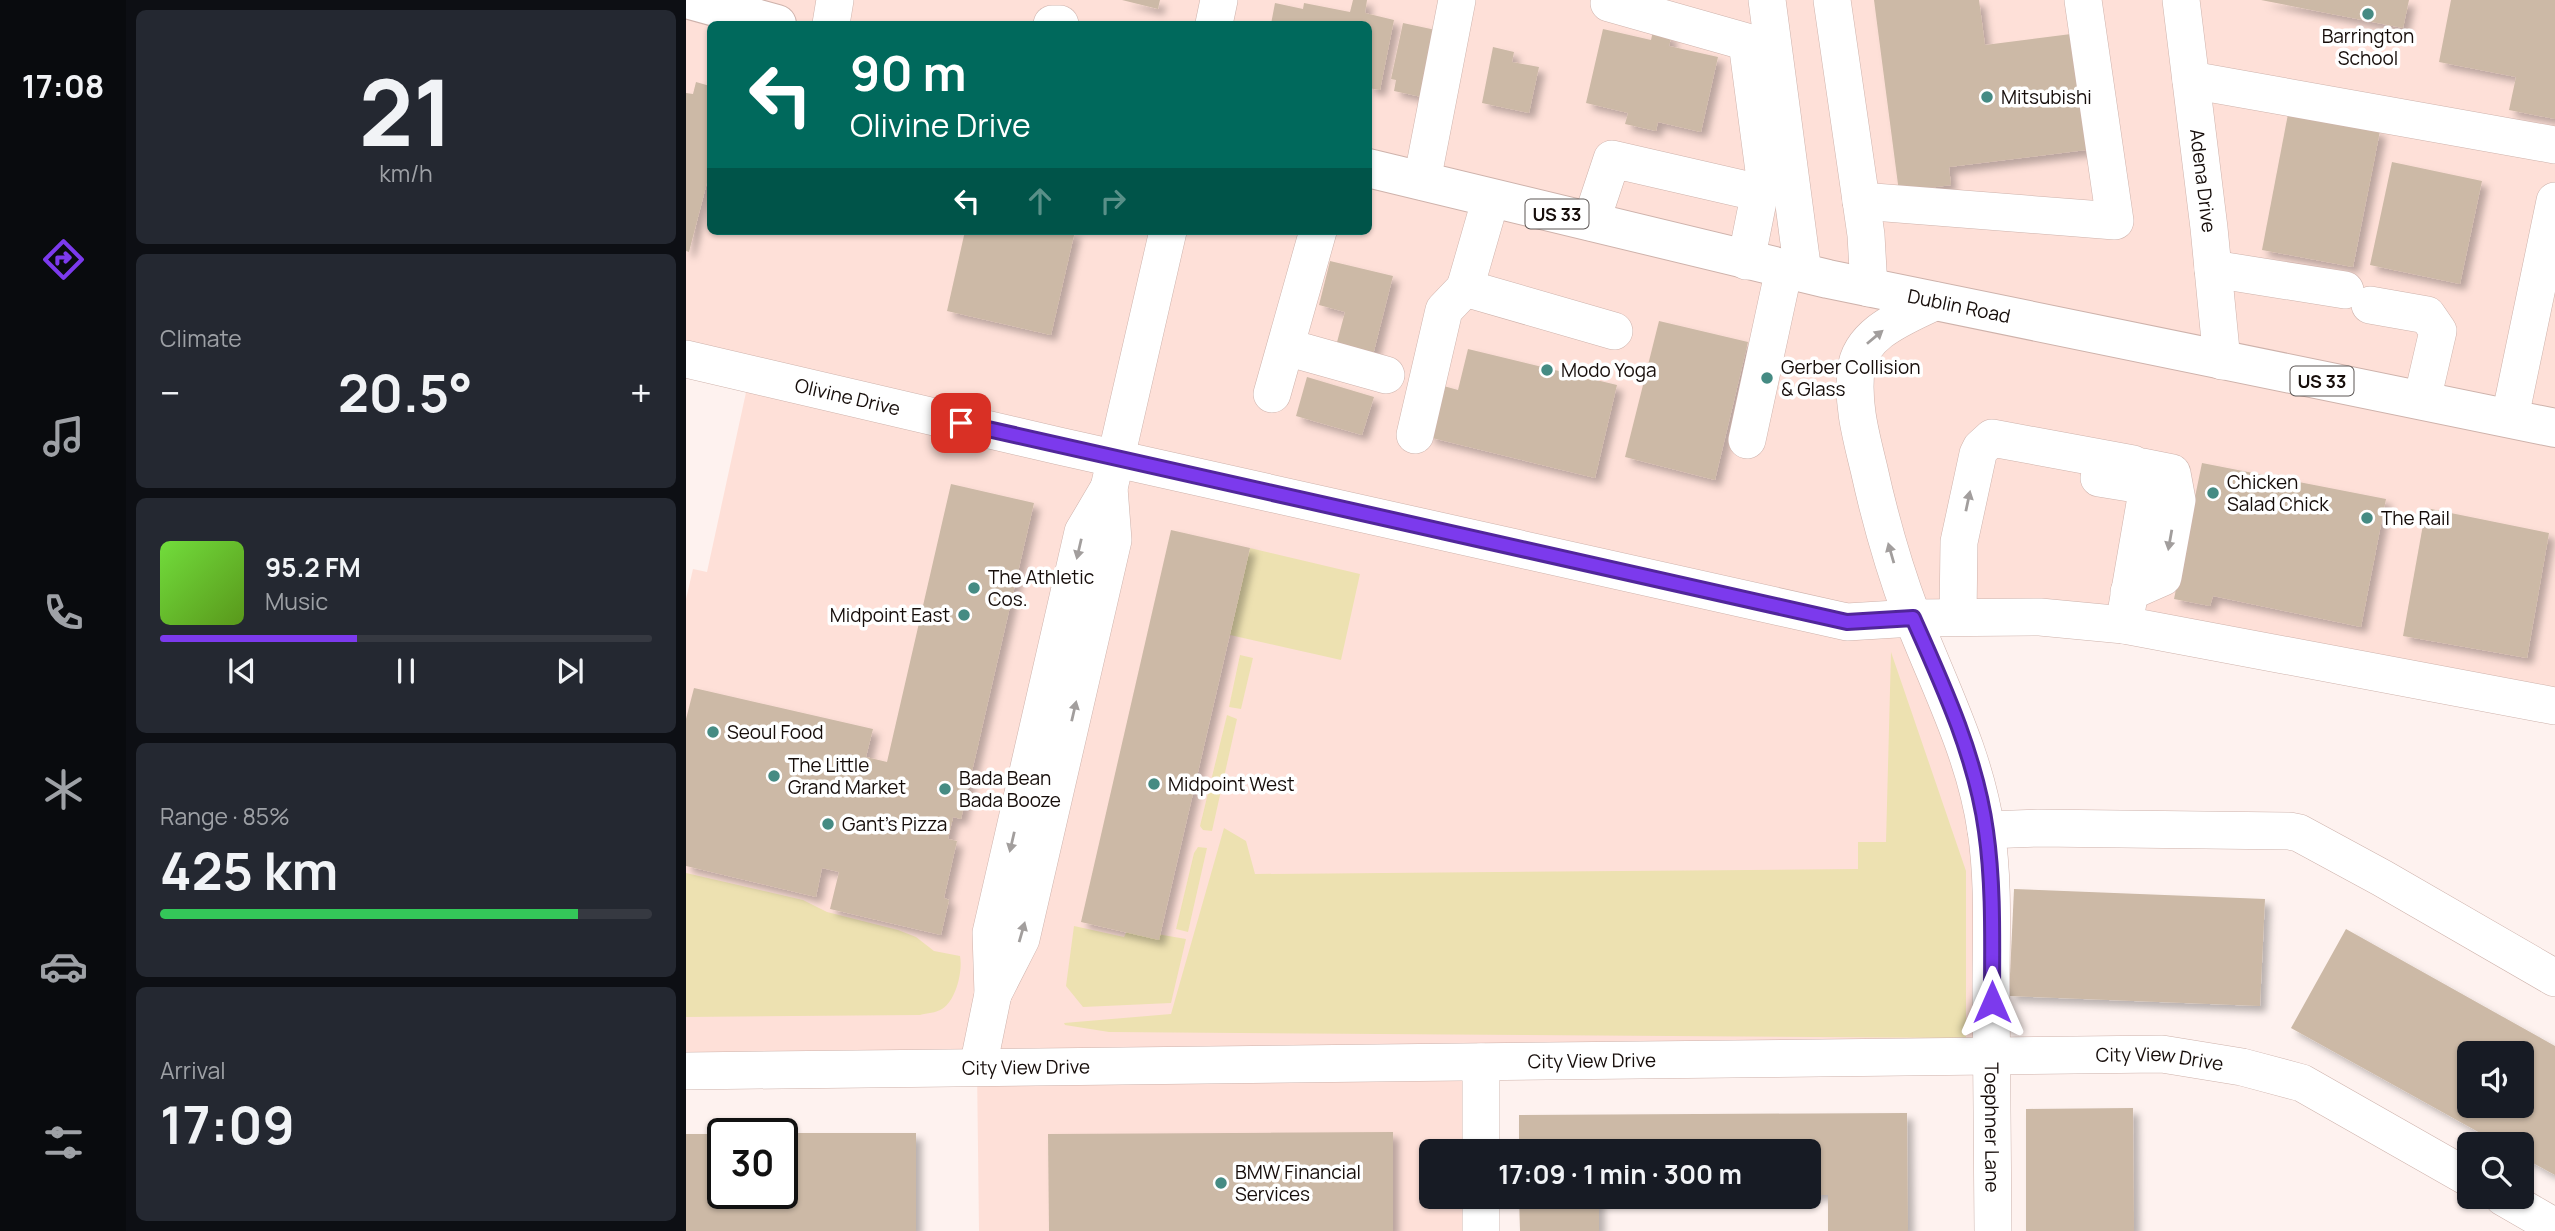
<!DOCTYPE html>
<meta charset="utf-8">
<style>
:root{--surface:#171b24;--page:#242831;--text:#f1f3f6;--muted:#9ea1a6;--line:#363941;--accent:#7c3aed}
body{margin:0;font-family:Manrope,sans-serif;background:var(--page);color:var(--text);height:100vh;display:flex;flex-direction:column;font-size:26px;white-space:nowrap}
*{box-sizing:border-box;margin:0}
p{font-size:23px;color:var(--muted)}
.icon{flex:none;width:38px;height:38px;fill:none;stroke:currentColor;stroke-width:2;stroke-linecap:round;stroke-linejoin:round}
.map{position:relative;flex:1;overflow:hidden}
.sheet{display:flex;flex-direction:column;gap:10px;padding:10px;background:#0d0f14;width:560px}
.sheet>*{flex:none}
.banner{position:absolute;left:21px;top:21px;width:665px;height:214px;border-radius:10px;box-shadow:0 2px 5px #0004;background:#00695c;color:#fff;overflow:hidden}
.tools{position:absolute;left:1771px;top:1041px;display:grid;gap:14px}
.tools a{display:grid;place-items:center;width:77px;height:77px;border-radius:10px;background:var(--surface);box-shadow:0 2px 5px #0004;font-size:35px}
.speed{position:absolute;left:21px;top:1118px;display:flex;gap:14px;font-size:35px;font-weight:700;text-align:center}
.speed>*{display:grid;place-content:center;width:91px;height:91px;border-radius:50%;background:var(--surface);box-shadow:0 2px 5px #0004;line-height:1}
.speed .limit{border:4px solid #111;border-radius:10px;background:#fff;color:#111}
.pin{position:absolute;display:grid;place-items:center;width:60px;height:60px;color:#fff;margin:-30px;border-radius:14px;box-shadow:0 4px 10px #0006}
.me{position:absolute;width:77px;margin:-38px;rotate:0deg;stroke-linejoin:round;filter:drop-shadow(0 0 5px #0008)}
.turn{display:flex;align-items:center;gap:24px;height:147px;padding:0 28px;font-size:32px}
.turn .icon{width:91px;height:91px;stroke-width:2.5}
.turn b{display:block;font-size:49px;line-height:60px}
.lanes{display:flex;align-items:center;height:66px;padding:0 28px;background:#0003;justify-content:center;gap:35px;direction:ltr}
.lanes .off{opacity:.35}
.big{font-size:52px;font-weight:700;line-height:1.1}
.sheet .widget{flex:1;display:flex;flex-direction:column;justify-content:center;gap:10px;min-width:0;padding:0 24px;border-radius:10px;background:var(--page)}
.sheet .dial{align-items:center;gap:0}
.dial b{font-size:91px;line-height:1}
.song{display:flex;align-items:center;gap:21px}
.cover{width:84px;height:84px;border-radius:10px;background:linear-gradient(135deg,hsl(100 70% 55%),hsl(90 70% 35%))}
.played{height:7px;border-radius:4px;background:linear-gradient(90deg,var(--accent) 40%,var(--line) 40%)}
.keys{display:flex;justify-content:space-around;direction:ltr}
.heat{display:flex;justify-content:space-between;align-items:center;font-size:38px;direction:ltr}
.charge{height:10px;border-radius:5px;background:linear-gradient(90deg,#34c759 85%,var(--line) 0)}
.trip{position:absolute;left:733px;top:1139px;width:402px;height:70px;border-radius:10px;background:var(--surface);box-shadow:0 2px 5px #0004;font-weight:700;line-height:70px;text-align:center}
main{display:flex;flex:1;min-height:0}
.tabs{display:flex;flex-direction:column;width:126px;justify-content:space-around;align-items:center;background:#090b0e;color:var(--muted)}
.tabs .icon{width:49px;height:49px}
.tabs .current{color:var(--accent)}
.tabs b{font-size:32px;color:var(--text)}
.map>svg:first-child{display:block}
</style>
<main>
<nav class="tabs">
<b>17:08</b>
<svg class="icon current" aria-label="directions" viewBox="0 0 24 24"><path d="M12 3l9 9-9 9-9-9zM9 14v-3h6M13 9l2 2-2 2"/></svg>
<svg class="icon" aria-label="music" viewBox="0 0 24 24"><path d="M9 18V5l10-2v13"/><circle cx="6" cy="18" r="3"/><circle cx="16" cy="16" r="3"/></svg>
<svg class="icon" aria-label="phone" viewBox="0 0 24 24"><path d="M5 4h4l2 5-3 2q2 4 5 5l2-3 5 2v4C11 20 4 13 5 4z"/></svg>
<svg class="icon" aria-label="climate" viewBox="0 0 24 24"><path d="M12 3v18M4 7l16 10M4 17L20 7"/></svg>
<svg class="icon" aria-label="car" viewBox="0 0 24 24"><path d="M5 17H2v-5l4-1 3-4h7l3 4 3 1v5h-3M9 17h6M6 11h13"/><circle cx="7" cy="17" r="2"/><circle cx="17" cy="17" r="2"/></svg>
<svg class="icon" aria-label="filters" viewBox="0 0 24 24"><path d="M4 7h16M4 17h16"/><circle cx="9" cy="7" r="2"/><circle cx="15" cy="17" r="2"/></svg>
</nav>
<section class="sheet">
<div class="widget dial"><b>21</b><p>km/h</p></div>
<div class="widget"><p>Climate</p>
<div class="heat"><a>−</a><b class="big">20.5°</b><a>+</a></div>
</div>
<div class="widget">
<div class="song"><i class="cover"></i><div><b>95.2 FM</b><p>Music</p></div></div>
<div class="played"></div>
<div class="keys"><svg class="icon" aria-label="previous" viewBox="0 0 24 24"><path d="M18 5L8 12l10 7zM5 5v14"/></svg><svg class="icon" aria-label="pause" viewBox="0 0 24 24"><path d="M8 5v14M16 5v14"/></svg><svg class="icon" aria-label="next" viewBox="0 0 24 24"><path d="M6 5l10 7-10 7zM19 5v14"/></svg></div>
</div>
<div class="widget"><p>Range · 85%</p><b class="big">425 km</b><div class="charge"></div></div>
<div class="widget"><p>Arrival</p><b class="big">17:09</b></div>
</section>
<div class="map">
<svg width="1869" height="1231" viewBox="0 0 1869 1231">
<defs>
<filter id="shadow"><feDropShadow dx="6" dy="6" stdDeviation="3.5" flood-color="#0004"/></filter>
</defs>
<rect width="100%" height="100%" fill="#fef2ef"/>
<path fill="#fee0d8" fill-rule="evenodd" d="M0 0H1869V706L1467 629 1227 618 1288 776 1306 1057 795 1062V1151L746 1152V1197H795V1231H293L291 1067 0 1071V599L7 569 21 572 64 374 0 359ZM24 24H682V231H24Z"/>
<g fill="#ede1b1">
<polygon points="564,548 674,574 655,660 544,635"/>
<polygon points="1205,652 1280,871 1280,1038 423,1032 379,1025 378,1023 485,1014 538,828 560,841 569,874 1172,869 1172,842 1200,842"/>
<polygon points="554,655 567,658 555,709 543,707"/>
<polygon points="541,715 551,719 526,831 517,830 514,826"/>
<polygon points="512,847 521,848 502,932 490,929 508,853"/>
<path d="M0 873 117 900 141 912 212 930 230 937 248 951 274 956C277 971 270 1001 256 1009 250 1013 241 1013 234 1015L0 1017Z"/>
<polygon points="388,926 438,937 442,929 500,939 485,1003 397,1007 380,986"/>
</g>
<g fill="#ccb9a6" fill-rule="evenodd" filter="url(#shadow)">
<polygon points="436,0 474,0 472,9"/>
<polygon points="667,0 681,0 679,13 708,20 694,90 682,88 682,24 585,24 589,3 617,9 618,3 664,12"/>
<polygon points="1188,0 1293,0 1299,45 1393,33 1408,149 1263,167 1265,185 1213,192"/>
<polygon points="1575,0 1723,0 1717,28"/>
<polygon points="1765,0 1869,0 1869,119 1823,110 1830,77 1753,62"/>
<polygon points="717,23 759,32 745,99 708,91 710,80 705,79"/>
<polygon points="917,29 965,40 967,31 986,35 983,46 1032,57 1015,132 972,122 970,131 939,124 942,113 900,103"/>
<polygon points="807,47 828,52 826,62 853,67 843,113 796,103"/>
<polygon points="10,82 24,86 24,171 3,252 0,251 0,93 7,94"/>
<polygon points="1602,114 1694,131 1667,267 1576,250"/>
<polygon points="1706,162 1796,181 1774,284 1684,265"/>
<polygon points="279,231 389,231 365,335 261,311"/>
<polygon points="644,261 707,276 687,355 650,346 659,312 633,305"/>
<polygon points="973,321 1062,342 1029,480 939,457"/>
<polygon points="782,349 931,385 909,478 742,437 754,385 772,390"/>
<polygon points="621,377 688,397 676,435 610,416"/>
<polygon points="1516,463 1700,499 1675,627 1527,596 1524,606 1488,599"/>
<polygon points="265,484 348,503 275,819 267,817 262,839 271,841 258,898 263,900 255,935 144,909 153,872 136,868 130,897 0,866 0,719 8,688 187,729 180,757 201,762"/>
<polygon points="1740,508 1863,533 1841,658 1717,636"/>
<polygon points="485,530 564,548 473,940 395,922"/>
<polygon points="1328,889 1579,899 1574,1006 1323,996"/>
<path d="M1660 929 1869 1046V1175L1836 1157V1144H1814L1605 1028ZM1783 1054H1836V1106H1783Z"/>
<polygon points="1447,1108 1448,1231 1340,1231 1340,1109"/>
<polygon points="1221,1113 1222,1231 1142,1231 1142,1195 1124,1195 1124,1152 833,1152 833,1115"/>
<polygon points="707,1132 707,1231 363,1231 362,1134"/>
<polygon points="96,1133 230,1133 230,1231 0,1231 0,1134 37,1134 37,1194 96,1194"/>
<polygon points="833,1197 913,1197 913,1231 834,1231"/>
</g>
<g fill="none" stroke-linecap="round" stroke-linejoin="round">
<g stroke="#ceb2ab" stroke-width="38">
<g id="minor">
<polyline points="1081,0 1117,273"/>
<polyline points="1146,0 1180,235 1183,288"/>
<path id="s1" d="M1495 0 1523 228 1536 361"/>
<polyline points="923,3 1061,42 1078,171 1060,261"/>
<polyline points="145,24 149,0"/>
<polyline points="366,24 374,24"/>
<polyline points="528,24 533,0"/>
<polyline points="1505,80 1869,145"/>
<polyline points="736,181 771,0"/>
<polyline points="805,198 779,288 928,331"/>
<polyline points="1175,201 1429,221 1397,0"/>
<polyline points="905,222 926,159 1074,193"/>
<polyline points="1527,269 1659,290"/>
<path id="s2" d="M1250 301C1220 316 1174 332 1170 370 1166 404 1175 436 1183 469 1194 519 1208 568 1226 616 1253 686 1289 754 1300 830 1308 882 1305 936 1305 988 1306 1069 1306 1150 1307 1231"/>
<polyline points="1684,305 1741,315 1752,331 1736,400"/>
<polyline points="600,347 700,375"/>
<path id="s3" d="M0 359 373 446 1161 622 1227 618 1354 617 1438 625 1869 706"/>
<polyline points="586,394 632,231"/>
<polyline points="1824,417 1869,201"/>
<polyline points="729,435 758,310 779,288"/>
<polyline points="1061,440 1098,269"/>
<polyline points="1413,478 1462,486 1438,625"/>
<polyline points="1443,592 1477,577 1491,500 1486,473 1456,467"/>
<polyline points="1272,617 1273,542 1292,454 1295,448 1306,438 1447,464"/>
<polyline points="1300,830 1352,828 1603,831 1613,833 1696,878 1869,978"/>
<polyline points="307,994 335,939 427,540 423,488 482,231"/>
<polyline points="292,1067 307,994 305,933 397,532 423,488"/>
<path id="s4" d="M0 1071 1476 1054 1556 1067 1616 1083 1783 1178"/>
<polyline points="795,1152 795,1062"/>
<polyline points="1817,1197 1869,1227"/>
<polyline points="795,1231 795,1197"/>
</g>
</g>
<g stroke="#ceb2ab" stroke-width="40">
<g id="major">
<polyline points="4,0 91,24"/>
<path id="s5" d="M682 168 1142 279 1869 428"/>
</g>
</g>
<use href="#minor" stroke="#fff" stroke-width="37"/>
<use href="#major" stroke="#fff" stroke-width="38"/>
</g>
<defs><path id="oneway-solid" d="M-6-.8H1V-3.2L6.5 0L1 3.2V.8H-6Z" transform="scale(1.75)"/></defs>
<g fill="#a29e9d">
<use href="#oneway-solid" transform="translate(1189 337) rotate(-40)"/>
<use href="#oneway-solid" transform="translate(1282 501) rotate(-78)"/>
<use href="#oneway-solid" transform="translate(1484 540) rotate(100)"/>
<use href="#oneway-solid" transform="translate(393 549) rotate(103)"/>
<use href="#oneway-solid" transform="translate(1205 553) rotate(-106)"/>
<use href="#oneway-solid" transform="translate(388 711) rotate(-77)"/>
<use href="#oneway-solid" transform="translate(326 842) rotate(103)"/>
<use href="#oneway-solid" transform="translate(336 932) rotate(-74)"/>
</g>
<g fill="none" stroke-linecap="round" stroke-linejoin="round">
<g stroke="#51269a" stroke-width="18">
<path id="route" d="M275 423 1161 622 1227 618C1257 685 1290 757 1300 831 1308 887 1306 945 1306 1002"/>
</g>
<use href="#route" stroke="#7c3aed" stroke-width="12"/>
</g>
<g fill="#458b83" stroke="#fff" stroke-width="2.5">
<circle cx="1682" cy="14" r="7"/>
<circle cx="1301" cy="97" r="7"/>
<circle cx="861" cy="370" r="7"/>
<circle cx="1081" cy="378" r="7"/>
<circle cx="1527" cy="493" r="7"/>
<circle cx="1681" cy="518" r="7"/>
<circle cx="288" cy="588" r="7"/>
<circle cx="278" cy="615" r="7"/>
<circle cx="27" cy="732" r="7"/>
<circle cx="88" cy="776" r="7"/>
<circle cx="468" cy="784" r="7"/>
<circle cx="259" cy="789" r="7"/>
<circle cx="142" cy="824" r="7"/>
<circle cx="535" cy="1183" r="7"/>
</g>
<g text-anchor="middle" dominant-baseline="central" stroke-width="7" stroke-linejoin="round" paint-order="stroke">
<g fill="#fff" stroke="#5c5654" stroke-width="2">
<rect x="839.5" y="199.5" width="63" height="29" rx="5"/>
<rect x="1604.5" y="366.5" width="63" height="29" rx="5"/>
</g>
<g font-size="18" font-weight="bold" fill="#160d0a">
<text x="871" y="214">US 33</text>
<text x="1636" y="381">US 33</text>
</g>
<g font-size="19" fill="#160d0a" stroke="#fff" text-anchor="start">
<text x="1682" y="36" text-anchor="middle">Barrington<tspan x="1682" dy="22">School</tspan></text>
<text x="1315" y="97">Mitsubishi</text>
<text x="1095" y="367">Gerber Collision<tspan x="1095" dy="22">&amp; Glass</tspan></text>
<text x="875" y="370">Modo Yoga</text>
<text x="1541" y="482">Chicken<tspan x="1541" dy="22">Salad Chick</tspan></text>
<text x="1695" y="518">The Rail</text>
<text x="302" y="577">The Athletic<tspan x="302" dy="22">Cos.</tspan></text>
<text x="264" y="615" text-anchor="end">Midpoint East</text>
<text x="41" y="732">Seoul Food</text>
<text x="102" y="765">The Little<tspan x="102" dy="22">Grand Market</tspan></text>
<text x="273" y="778">Bada Bean<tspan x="273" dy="22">Bada Booze</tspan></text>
<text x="482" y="784">Midpoint West</text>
<text x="156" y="824">Gant's Pizza</text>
<text x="549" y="1172">BMW Financial<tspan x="549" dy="22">Services</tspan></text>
</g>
<g font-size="19" fill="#160d0a" stroke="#fff">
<text stroke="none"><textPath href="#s1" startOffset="182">Adena Drive</textPath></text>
<text stroke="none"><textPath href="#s5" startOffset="607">Dublin Road</textPath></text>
<text stroke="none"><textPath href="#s3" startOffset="166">Olivine Drive</textPath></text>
<text stroke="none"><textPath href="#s4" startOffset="1474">City View Drive</textPath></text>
<text stroke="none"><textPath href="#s4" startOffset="906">City View Drive</textPath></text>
<text stroke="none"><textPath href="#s4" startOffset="340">City View Drive</textPath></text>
<text stroke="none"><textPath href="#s2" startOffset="889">Toephner Lane</textPath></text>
</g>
</g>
</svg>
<div class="tools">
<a><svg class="icon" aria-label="sound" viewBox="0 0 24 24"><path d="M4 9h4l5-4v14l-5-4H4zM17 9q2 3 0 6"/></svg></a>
<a><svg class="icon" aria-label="search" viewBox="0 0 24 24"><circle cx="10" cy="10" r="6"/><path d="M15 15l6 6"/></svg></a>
</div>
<div class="speed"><div class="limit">30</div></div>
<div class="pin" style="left:275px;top:423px;background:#d93025"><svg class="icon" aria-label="arrive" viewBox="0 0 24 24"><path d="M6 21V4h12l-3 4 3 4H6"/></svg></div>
<svg class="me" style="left:1306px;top:1002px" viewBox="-20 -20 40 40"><path d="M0-17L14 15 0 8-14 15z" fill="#7c3aed" stroke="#fff" stroke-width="4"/></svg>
<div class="trip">17:09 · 1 min · 300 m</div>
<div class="banner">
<div class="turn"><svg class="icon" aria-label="left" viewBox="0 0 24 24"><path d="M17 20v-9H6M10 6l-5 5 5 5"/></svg><div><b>90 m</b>Olivine Drive</div></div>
<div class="lanes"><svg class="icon" aria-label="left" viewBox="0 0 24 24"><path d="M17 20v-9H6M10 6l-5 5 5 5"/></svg><svg class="icon off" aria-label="ahead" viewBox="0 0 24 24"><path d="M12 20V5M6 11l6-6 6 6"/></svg><svg class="icon off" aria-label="right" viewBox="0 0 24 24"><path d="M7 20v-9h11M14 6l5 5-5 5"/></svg></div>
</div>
</div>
</main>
